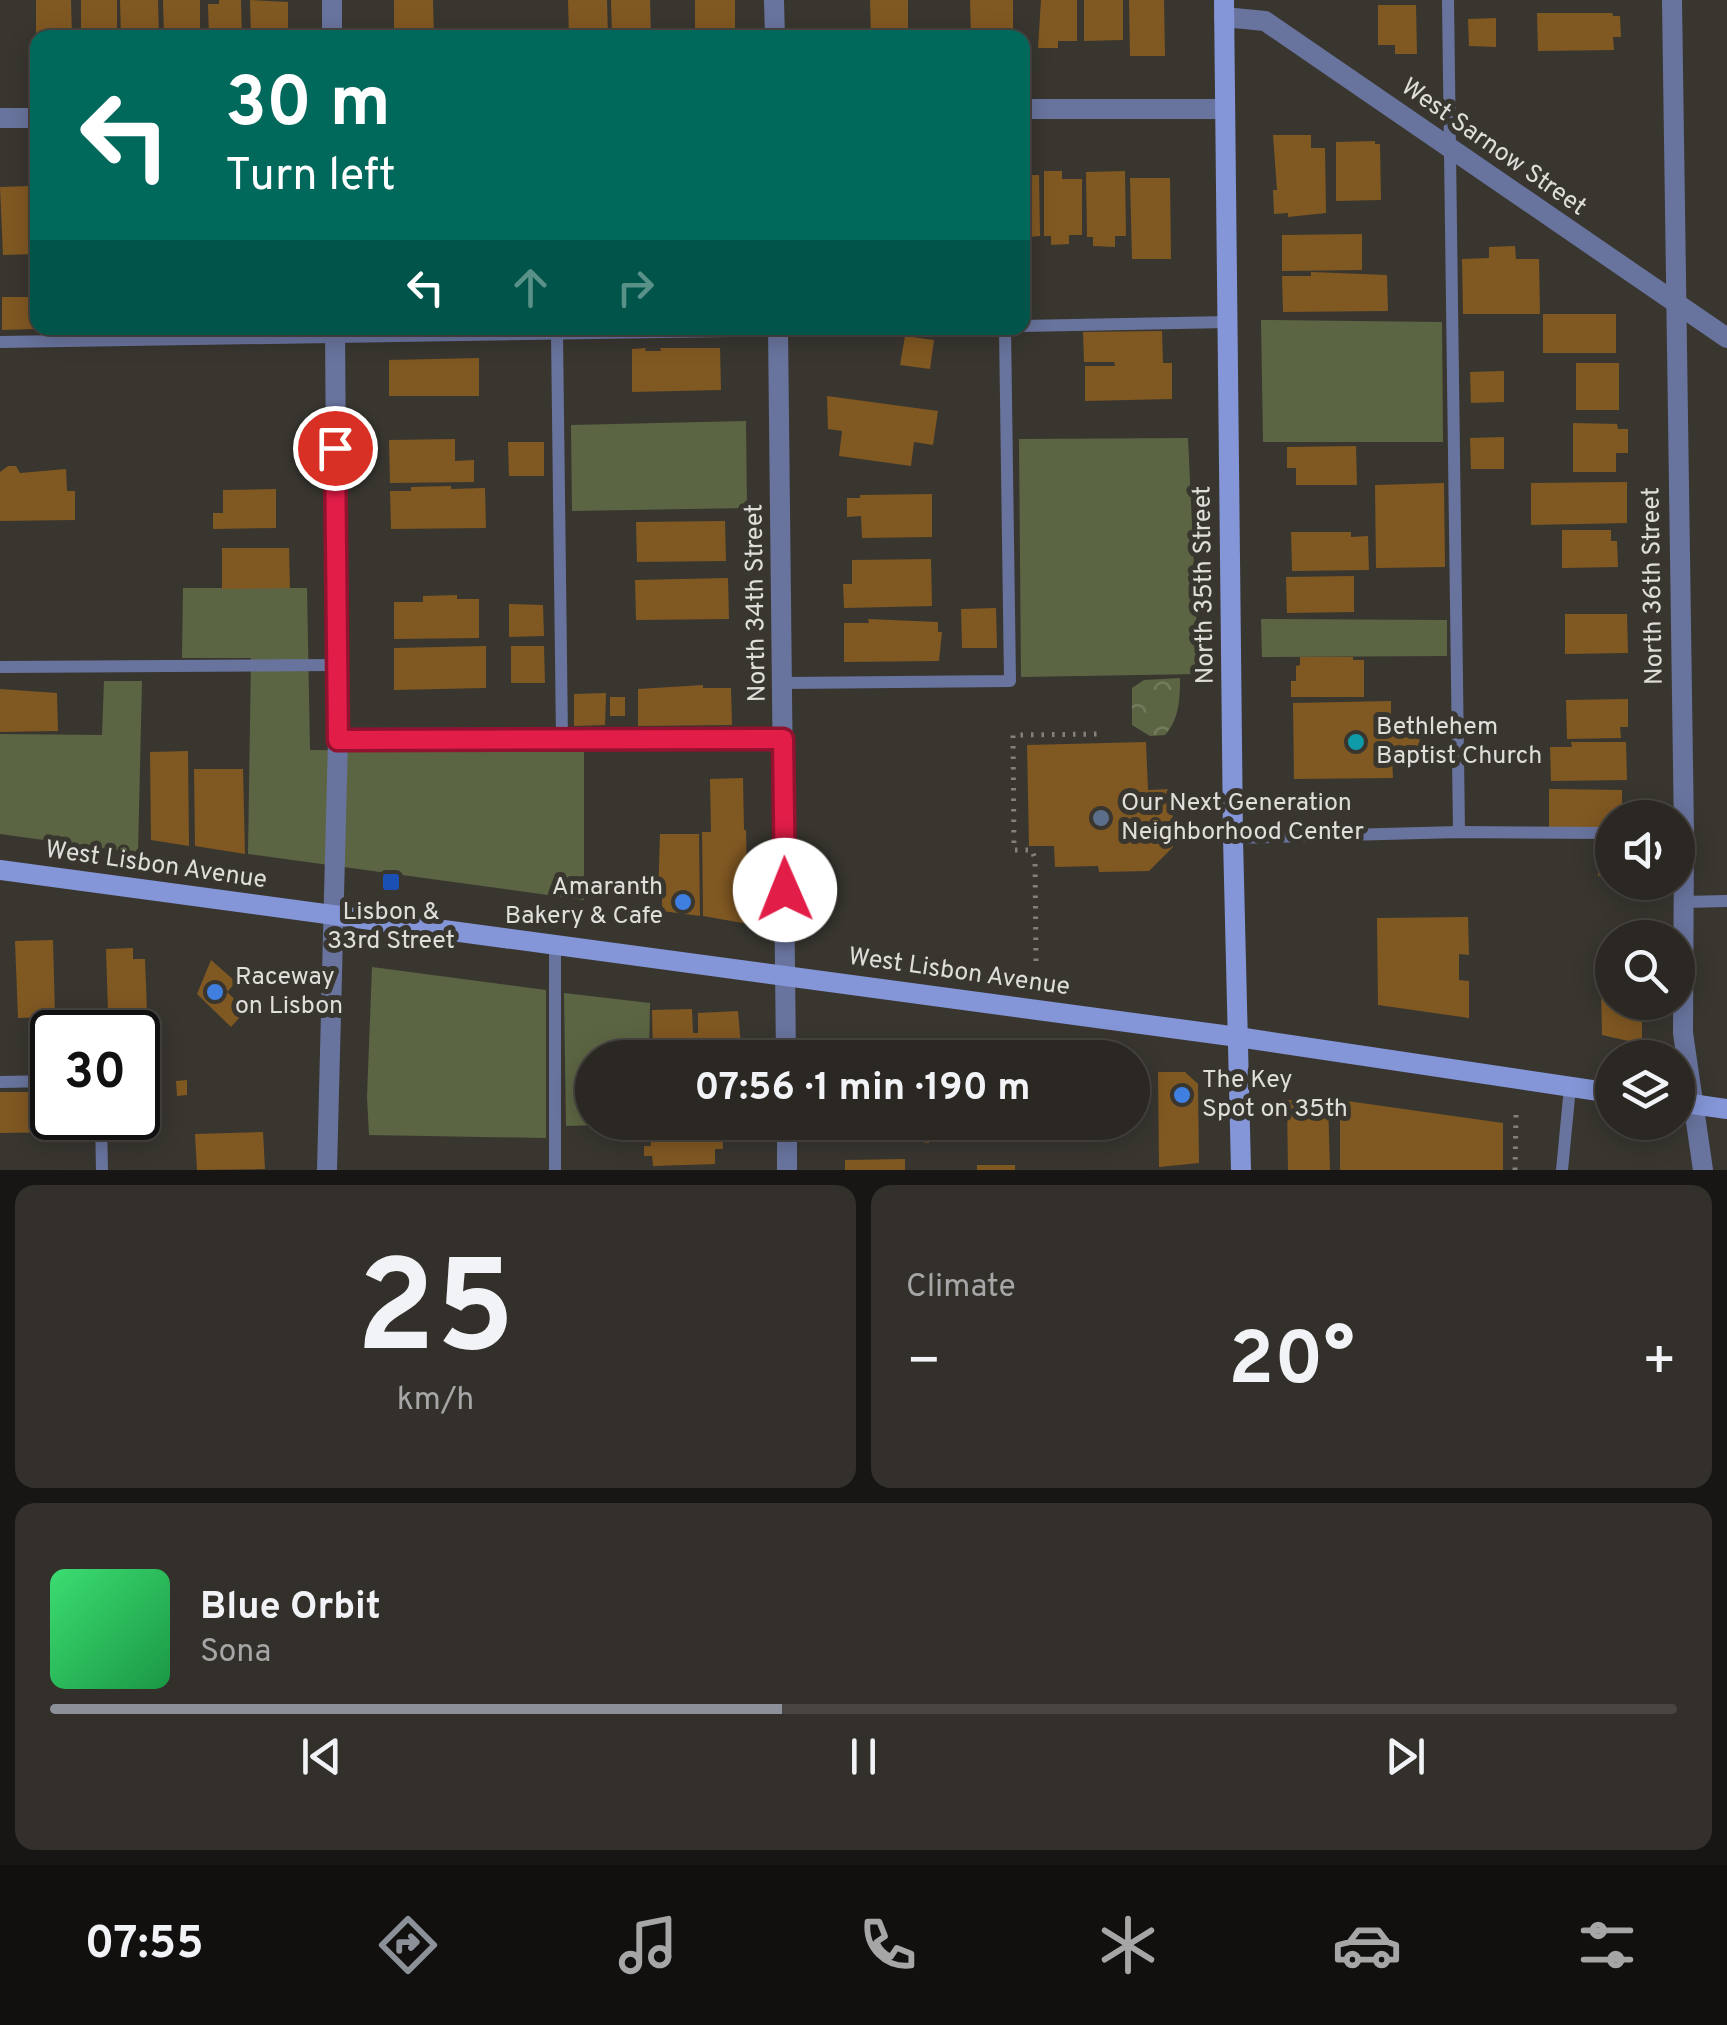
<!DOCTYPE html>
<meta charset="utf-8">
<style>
:root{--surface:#2b2824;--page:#33302c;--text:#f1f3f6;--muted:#a6a6a6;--line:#474441;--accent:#8c9099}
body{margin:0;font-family:Overpass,sans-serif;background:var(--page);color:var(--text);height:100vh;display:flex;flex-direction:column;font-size:38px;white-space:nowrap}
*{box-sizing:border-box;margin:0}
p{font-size:32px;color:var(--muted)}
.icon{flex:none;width:55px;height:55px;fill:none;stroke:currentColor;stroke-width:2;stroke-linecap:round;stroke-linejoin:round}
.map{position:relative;height:1170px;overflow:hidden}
.drawer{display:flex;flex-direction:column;gap:15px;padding:15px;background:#181614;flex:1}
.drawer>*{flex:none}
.top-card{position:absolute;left:30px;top:30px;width:1000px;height:305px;border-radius:20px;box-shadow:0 5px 25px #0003,0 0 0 2px var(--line);background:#00695c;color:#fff;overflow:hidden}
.tools{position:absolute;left:1595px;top:800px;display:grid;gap:20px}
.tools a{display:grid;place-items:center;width:100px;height:100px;border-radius:50%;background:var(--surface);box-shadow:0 5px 25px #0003,0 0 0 2px var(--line);font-size:50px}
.speed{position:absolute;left:30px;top:1010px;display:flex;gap:20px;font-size:50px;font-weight:700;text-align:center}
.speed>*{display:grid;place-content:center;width:130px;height:130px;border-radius:50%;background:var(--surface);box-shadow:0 5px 25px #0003,0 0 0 2px var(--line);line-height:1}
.speed .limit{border:5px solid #111;border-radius:15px;background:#fff;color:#111}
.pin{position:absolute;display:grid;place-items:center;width:85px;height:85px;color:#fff;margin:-42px;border:5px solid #fff;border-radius:50%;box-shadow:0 2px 10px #0007}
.me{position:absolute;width:110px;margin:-55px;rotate:359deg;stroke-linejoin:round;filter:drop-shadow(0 0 8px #0008)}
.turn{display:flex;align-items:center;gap:35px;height:210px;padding:0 30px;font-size:45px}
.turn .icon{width:130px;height:130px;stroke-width:2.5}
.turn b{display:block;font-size:70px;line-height:85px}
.lanes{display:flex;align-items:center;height:95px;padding:0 30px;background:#0003;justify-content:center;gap:50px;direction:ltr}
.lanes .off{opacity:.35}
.big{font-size:75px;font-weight:700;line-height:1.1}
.drawer .tile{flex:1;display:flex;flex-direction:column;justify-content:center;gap:15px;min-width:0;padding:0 35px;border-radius:20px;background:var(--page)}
.drawer .dial{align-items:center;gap:0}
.dial b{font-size:130px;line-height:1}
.song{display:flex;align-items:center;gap:30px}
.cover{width:120px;height:120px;border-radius:15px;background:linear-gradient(135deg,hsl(140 70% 55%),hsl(140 70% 35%))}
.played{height:10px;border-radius:5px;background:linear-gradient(90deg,var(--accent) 45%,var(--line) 45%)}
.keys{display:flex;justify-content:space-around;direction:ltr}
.heat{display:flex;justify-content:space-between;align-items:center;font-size:55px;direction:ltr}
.drawer .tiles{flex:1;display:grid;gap:15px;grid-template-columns:1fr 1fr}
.tile:last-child{grid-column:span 2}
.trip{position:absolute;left:575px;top:1040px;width:575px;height:100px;border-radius:50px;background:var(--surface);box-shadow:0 5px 25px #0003,0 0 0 2px var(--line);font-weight:700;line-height:100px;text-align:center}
.menu{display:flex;height:160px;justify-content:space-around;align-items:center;background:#11100e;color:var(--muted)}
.menu .icon{width:70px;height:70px}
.menu .selected{color:var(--accent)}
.menu b{font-size:45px;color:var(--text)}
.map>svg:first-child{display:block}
</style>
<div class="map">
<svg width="1727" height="1170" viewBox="0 0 1727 1170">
<defs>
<pattern id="forest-crowns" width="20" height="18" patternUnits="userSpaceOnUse" patternTransform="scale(2.5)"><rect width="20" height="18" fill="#5c6543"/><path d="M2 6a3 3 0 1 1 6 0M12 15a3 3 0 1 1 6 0" fill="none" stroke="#737b5e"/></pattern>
</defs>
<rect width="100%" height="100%" fill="#393630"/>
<g fill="#5c6543">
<polygon points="1261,320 1442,322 1443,442 1263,442"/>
<polygon points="746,421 747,508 572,511 571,425"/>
<polygon points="1188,438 1199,674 1021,677 1019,439"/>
<polygon points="183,588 307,588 310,750 584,752 584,900 248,854 251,658 182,658"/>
<polygon points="1261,619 1447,620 1447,656 1262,657"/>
<polygon points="104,681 142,681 138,853 0,834 0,734 102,735"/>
<polygon points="372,967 546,990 546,1138 369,1135 367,1097"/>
<polygon points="564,993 650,1003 649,1057 592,1058 592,1122 648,1124 566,1126"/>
</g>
<path fill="url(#forest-crowns)" d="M1180 678C1180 700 1179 719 1165 735L1150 736 1132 725V688L1144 680Z"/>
<g fill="#805822">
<polygon points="36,0 71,0 72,38 36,38"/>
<rect x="81" y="0" width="36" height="38"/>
<polygon points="120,0 158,0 159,38 121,38"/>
<polygon points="163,0 200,0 200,38 164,38"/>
<polygon points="219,0 241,0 242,38 209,38 208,4 219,4"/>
<polygon points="250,0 288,2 288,38 251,38"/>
<polygon points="394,0 433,0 434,38 394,38"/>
<polygon points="568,0 607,0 608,38 569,38"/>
<polygon points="611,0 650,0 651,38 612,38"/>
<rect x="695" y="0" width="40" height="38"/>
<polygon points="870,0 908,0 908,38 871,38"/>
<polygon points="970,0 1013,0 1013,38 971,38"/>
<polygon points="1041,0 1077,0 1077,41 1058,41 1058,48 1038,48"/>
<polygon points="1084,0 1123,0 1123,40 1084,41"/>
<polygon points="1129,0 1164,0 1165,56 1130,56"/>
<polygon points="1378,5 1416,5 1417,54 1395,54 1395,45 1378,45"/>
<polygon points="1537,13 1612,13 1613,16 1620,16 1621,37 1613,37 1614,50 1538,51"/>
<polygon points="1496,18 1496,47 1469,46 1468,19"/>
<polygon points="1273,135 1311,135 1311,148 1325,148 1326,213 1288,217 1288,213 1274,214 1273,190 1277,190"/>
<polygon points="1375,141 1375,144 1380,144 1381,200 1336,201 1336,142"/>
<polygon points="1044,171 1062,171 1062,179 1082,179 1082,235 1069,235 1069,244 1051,245 1051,236 1044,236"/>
<polygon points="1125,171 1126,236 1115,236 1115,247 1093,246 1093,237 1087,237 1086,172"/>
<polygon points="1022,175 1039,175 1040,236 1030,237 1030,247 1022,247"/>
<polygon points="1130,178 1170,178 1171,259 1132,259"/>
<polygon points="29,186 29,206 34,205 34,254 3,255 0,187"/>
<polygon points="1362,234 1362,270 1282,271 1282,235"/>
<polygon points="1515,246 1516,259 1539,259 1540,314 1463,314 1462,259 1489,258 1489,247"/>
<polygon points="1311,272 1387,275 1388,311 1283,312 1282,276 1311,276"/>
<polygon points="2,297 33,297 34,329 2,330"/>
<rect x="1543" y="314" width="73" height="39"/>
<polygon points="1162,331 1163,363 1172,363 1172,399 1085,401 1085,366 1115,366 1114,362 1084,362 1083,332"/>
<polygon points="905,336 934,340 930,369 900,365"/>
<polygon points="646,348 645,351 661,351 660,348 720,348 721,390 632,392 632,349"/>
<polygon points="479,358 479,396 389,396 389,360"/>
<rect x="1576" y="363" width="43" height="47"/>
<polygon points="1504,371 1504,402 1471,403 1470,372"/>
<polygon points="827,396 938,411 933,445 914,442 911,466 839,456 842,431 828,429"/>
<polygon points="1573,423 1617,424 1618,429 1628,429 1628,453 1616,453 1616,472 1573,472"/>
<polygon points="1504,437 1504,469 1471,469 1470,438"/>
<polygon points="455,439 455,461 474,460 474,482 390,483 389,440"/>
<polygon points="508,442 544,442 544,476 509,476"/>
<polygon points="1356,446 1357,485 1296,485 1296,468 1287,468 1287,447"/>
<polygon points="8,466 16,466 20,473 66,469 67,491 75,491 75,520 0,521 0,472"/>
<polygon points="1627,482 1627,523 1531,525 1531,483"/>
<polygon points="1444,483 1445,567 1376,568 1375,485"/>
<polygon points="451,486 451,489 485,488 486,528 391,529 390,491 411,491 411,487"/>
<polygon points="276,489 276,528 213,529 213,513 223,513 223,490"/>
<polygon points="932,494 932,537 862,538 861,516 847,517 847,498 860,498 860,495"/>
<polygon points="725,521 726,561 637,562 636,522"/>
<polygon points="1562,530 1611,530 1611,541 1617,541 1618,567 1562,568"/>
<polygon points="1291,532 1351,532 1351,537 1368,536 1369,570 1292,571"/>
<polygon points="222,548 289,548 290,588 222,589"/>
<polygon points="931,559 932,606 844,608 843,584 852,584 852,560"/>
<polygon points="1354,576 1354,612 1287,613 1286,577"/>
<polygon points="728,578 729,619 636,620 635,580"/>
<polygon points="457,595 457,599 479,599 479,638 394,639 394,602 423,602 423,596"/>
<polygon points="509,604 543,605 544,636 509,637"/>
<polygon points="996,608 997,648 962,648 961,609"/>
<polygon points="1565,614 1627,614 1628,653 1565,654"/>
<polygon points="868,619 938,622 938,632 942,632 939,661 844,662 844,623 869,623"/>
<polygon points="486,646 486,688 394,690 394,648"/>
<polygon points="511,646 544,646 545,683 511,683"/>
<polygon points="1300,657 1353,657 1353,660 1364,660 1364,697 1291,697 1291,681 1296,681 1296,666 1300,665"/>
<polygon points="703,685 703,688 731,688 732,725 638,726 638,689"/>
<polygon points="0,689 57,693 58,731 0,732"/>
<polygon points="606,693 605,725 574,726 574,694"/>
<rect x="610" y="697" width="15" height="19"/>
<polygon points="1628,699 1628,727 1620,727 1621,738 1567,739 1566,700"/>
<polygon points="1391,701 1391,727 1419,727 1420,757 1392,757 1393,778 1294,779 1293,703"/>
<polygon points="1146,742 1148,790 1172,789 1173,847 1149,871 1099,872 1098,866 1055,867 1054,846 1029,846 1027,745"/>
<polygon points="1571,742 1626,742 1627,780 1551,781 1550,747 1572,747"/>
<polygon points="188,751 189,846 151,840 150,752"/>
<polygon points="194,769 243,769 245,854 195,846"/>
<polygon points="743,778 744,830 746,830 748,924 703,916 702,832 711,832 710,779"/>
<polygon points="1549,789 1622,790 1622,818 1612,818 1612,827 1549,827"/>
<polygon points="660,834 699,834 700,916 662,911 662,897 658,897"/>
<polygon points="1612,849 1612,875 1598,876 1598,850"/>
<polygon points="1468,917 1469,955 1459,954 1459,980 1469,981 1469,1018 1378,1005 1377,918"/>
<polygon points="53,940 55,1017 18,1018 15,941"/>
<polygon points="1600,943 1612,943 1612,1002 1642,1002 1642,1038 1637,1043 1602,1035"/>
<polygon points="133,948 133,959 145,959 147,1011 139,1011 139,1021 120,1022 120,1011 108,1012 106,949"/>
<polygon points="211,960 236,982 227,992 246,1010 231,1027 197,994"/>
<polygon points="692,1009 693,1033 698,1033 698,1013 738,1011 742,1058 653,1058 652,1010"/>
<polygon points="875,1040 935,1051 936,1044 963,1048 962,1058 873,1058"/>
<polygon points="1158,1072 1185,1072 1198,1084 1199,1163 1159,1167"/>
<polygon points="187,1080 187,1095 177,1096 176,1081"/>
<polygon points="0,1092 52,1092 52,1118 60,1118 60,1132 0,1133"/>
<polygon points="1328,1099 1330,1170 1288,1170 1287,1100"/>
<polygon points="1340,1100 1503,1123 1503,1170 1340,1170"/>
<polygon points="866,1122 932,1122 929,1143 865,1135"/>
<polygon points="722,1126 723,1149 715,1149 715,1164 653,1166 652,1156 644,1156 644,1146 651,1146 650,1127"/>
<polygon points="263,1132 265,1169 197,1170 195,1134"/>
<polygon points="905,1159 905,1170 845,1170 845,1160"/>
<rect x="977" y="1165" width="38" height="5"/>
</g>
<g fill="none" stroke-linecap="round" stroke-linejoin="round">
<g stroke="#84817c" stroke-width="5" stroke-dasharray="2.5 8" stroke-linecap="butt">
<polyline points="1036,961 1035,859 1032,850 1014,850 1013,735 1103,734"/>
<polyline points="1515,1170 1516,1115"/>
</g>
<g stroke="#69749e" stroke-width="12">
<polyline points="1448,0 1459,832"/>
<polyline points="1022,326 1228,322"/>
<polyline points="557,333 562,740"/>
<polyline points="0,342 923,328"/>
<polyline points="0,667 336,665"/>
<polyline points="784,683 1010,681 1005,328"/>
<polyline points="338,739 783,739"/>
<polyline points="1233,838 1459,832 1612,833"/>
<polyline points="1683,902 1727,901"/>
<polyline points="555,947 555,1170"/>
<polyline points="0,1082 52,1081"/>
<polyline points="101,1118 102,1170"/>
<polyline points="1562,1170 1570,1087"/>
</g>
<g stroke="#69749e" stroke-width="20">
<polyline points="332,0 332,38"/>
<polyline points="774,0 775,38"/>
<polyline points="1672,0 1684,834 1683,1033 1703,1170"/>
<polyline points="1224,17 1265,21 1727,338"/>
<polyline points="1022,109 1225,109"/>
<polyline points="0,118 38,118"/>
<polyline points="778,328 786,1058"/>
<polyline points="787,1122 787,1170"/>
<polyline points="327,1170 338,739 335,328"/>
</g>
<g stroke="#8596d8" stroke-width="20">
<polyline points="1224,0 1233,838 1241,1170"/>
<polyline points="0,870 1238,1037 1612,1093"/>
<polyline points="1678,1102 1727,1109"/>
</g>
</g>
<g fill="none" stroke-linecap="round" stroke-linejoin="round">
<g stroke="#92132f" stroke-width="25">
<polyline id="route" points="335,448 338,740 783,739 785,890"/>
</g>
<use href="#route" stroke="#e11d48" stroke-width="18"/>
</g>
<circle fill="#0f9aa8" stroke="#393630" stroke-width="4" cx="1356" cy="742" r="10"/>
<circle fill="#5c6f8a" stroke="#393630" stroke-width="4" cx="1101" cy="818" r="10"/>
<rect fill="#1a4fb4" stroke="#393630" stroke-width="4" x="381" y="872" width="20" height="20" rx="5"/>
<g fill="#3f7fe0" stroke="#393630" stroke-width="4">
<circle cx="683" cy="902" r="10"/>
<circle cx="215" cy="992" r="10"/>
<circle cx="1182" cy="1095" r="10"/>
</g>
<g text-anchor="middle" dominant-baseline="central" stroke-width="10" stroke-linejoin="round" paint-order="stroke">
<g font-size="25" fill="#e0deda" stroke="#393630">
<text transform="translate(1493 148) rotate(35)">West Sarnow Street</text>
<text transform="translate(1205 585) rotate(-91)">North 35th Street</text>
<text transform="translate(1654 586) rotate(-91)">North 36th Street</text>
<text transform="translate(757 603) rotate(-91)">North 34th Street</text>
<text transform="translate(156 866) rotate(8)">West Lisbon Avenue</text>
<text transform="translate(959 973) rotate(8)">West Lisbon Avenue</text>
</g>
<g font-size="25" fill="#e0deda" stroke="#393630" text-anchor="start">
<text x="1376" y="728">Bethlehem<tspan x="1376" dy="29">Baptist Church</tspan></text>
<text x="1121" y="804">Our Next Generation<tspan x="1121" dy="29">Neighborhood Center</tspan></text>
<text x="663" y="888" text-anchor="end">Amaranth<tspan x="663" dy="29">Bakery &amp; Cafe</tspan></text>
<text x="391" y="913" text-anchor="middle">Lisbon &amp;<tspan x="391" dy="29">33rd Street</tspan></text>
<text x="235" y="978">Raceway<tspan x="235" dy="29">on Lisbon</tspan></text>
<text x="1202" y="1081">The Key<tspan x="1202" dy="29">Spot on 35th</tspan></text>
</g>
</g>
</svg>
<div class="tools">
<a><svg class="icon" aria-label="sound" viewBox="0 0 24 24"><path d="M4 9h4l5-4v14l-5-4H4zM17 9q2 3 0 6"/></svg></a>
<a><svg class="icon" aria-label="search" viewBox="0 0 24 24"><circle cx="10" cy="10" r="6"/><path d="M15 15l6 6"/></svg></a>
<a><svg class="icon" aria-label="layers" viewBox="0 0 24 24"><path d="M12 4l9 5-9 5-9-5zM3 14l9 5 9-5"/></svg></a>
</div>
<div class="speed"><div class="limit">30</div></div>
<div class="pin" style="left:335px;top:448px;background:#d93025"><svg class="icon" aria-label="arrive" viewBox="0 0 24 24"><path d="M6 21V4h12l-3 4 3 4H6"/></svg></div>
<svg class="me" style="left:785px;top:890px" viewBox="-20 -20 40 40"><circle r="19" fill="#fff"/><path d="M0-13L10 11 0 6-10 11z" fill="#e11d48"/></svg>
<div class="trip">07:56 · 1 min · 190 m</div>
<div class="top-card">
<div class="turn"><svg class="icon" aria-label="left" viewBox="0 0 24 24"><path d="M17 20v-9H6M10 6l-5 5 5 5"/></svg><div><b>30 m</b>Turn left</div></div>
<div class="lanes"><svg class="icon" aria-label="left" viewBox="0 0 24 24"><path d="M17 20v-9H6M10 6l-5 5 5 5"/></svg><svg class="icon off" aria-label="ahead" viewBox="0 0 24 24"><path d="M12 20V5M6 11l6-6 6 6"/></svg><svg class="icon off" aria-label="right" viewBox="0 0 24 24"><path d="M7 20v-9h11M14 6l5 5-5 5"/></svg></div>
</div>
</div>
<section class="drawer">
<div class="tiles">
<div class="tile dial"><b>25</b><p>km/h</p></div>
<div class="tile"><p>Climate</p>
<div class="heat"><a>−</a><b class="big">20°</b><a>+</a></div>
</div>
<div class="tile">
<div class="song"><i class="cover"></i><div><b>Blue Orbit</b><p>Sona</p></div></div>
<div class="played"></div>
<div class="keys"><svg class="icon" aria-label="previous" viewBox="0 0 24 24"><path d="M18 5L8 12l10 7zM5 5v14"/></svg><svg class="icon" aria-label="pause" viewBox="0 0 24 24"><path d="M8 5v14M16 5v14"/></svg><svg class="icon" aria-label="next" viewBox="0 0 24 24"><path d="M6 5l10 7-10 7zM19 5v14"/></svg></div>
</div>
</div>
</section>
<nav class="menu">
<b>07:55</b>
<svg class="icon selected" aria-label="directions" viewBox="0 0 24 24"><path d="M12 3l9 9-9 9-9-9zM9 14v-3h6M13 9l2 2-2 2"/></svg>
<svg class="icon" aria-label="music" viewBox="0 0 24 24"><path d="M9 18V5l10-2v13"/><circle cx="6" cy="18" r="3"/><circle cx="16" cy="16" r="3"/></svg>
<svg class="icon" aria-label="phone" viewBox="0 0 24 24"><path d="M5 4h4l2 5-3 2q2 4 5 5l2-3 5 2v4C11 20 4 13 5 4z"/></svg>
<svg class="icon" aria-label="climate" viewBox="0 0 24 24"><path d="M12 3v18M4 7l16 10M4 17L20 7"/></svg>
<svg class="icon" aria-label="car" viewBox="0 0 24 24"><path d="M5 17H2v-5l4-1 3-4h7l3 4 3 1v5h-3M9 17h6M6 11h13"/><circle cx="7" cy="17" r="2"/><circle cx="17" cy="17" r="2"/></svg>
<svg class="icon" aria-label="filters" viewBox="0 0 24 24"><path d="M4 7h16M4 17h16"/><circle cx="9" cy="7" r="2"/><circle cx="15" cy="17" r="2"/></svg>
</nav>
